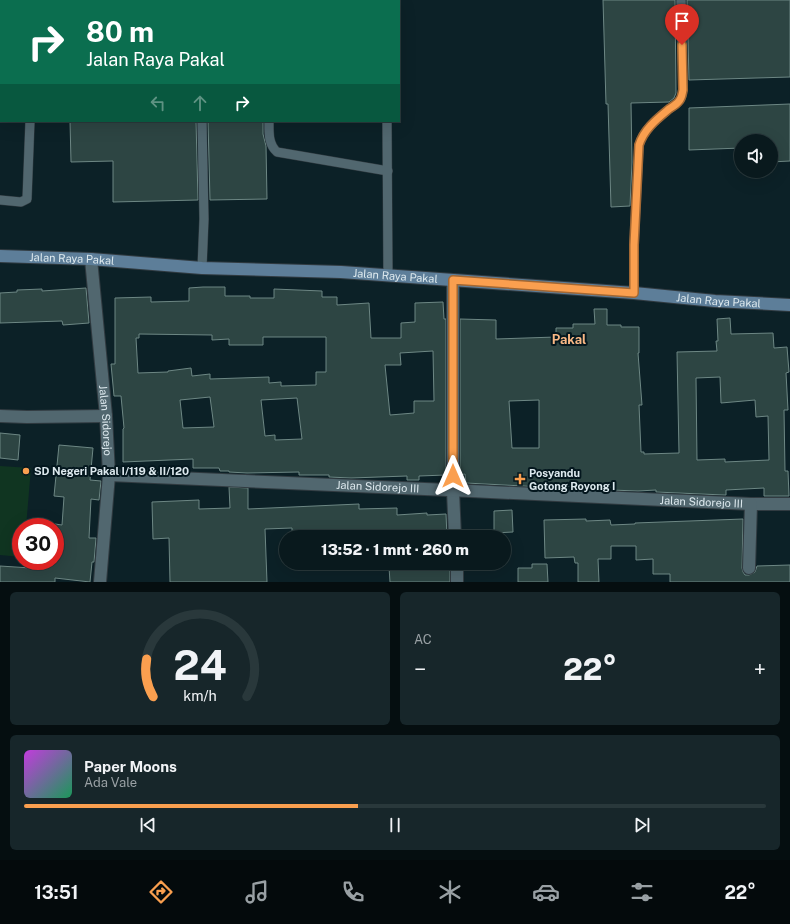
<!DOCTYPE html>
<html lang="id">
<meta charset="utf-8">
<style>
:root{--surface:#09191d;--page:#17262a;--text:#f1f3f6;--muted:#99a0a4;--line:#29383b;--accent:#fa9f4f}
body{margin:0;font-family:"Public Sans",sans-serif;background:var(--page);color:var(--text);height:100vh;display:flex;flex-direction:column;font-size:15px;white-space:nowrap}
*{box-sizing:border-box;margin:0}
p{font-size:13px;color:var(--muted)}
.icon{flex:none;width:22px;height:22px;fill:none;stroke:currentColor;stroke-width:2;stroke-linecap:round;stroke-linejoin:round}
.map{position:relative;height:582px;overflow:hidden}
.details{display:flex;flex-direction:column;gap:10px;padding:10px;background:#050e10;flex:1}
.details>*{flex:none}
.top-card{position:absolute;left:0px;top:0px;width:400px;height:122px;box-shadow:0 4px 16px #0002,0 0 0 1px var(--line);background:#0b6e4f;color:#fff;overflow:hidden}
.controls{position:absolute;left:734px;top:134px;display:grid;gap:8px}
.controls a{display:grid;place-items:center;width:44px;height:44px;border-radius:50%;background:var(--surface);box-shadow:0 4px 16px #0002,0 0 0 1px var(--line);font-size:20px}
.speed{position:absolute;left:12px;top:518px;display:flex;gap:8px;font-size:20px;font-weight:700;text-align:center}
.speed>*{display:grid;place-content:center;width:52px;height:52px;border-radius:50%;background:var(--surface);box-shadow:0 4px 16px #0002,0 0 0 1px var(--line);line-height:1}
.speed .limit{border:6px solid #d22;background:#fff;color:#111}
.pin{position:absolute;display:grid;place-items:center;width:34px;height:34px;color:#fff;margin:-41px -17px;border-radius:50% 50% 50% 0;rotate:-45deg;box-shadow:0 0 4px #0007}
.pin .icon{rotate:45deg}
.me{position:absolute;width:44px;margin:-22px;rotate:0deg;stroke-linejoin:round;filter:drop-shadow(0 0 3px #0008)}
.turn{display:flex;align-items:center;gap:14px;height:84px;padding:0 20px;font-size:18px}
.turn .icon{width:52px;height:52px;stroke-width:2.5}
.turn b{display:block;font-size:28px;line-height:34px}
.lanes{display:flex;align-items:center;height:38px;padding:0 20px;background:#0003;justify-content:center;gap:20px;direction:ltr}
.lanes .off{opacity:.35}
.big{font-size:30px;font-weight:800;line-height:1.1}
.details .widget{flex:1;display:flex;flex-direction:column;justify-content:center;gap:6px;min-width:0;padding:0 14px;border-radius:6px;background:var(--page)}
.details .dial{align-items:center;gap:0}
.dial svg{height:104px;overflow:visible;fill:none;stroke:var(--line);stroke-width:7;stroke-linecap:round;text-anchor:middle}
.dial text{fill:var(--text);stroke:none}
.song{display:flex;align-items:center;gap:12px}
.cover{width:48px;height:48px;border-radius:6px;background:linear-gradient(135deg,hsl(290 70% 55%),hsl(150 70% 35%))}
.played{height:4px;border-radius:2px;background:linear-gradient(90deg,var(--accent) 45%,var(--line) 45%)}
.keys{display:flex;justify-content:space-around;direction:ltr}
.heat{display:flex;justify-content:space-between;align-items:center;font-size:22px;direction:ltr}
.details .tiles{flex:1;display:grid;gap:10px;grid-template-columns:1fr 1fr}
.widget:last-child{grid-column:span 2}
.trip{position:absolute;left:279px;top:530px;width:232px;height:40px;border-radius:20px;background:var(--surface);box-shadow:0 4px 16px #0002,0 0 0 1px var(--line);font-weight:800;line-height:40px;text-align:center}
.tabs{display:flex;height:64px;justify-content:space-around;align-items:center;background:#040a0c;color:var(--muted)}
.tabs .icon{width:28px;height:28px}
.tabs .on{color:var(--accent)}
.tabs b{font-size:18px;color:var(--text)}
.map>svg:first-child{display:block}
</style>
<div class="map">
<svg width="790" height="582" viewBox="0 0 790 582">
<rect width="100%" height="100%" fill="#0c2127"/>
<polygon fill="#103521" points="0,466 31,468 26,527 21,527 21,557 0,555"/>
<g fill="#2d4543" stroke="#6d8784" fill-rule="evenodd">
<polygon points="603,0 675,0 676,93 674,98 669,102 631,103 632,162 630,206 611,207 608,104 606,104"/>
<polygon points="687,0 790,0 790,77 689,80"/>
<polygon points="790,104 790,161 771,162 771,141 741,141 741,148 689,150 689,108"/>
<polygon points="70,121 196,121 198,200 113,202 113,161 71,162"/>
<polygon points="208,121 263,121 263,134 266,146 267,199 210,200"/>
<path d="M203 287H225V296H250V298H274V289L322 291V297H337V305L369 303 371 338H401V323L415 322V303L443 302 444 319H446V475L419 476V480H407V476L351 478 329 477V475H299V472L247 473 229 472V471H220L219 468H193V459L123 462V429L124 428 121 396H114L111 364H115V298L151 297V302L189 301V288ZM139 334 212 335V340L229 339V345H263V337H326V372H316V385L281 386V382L269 383V377L210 379V374L192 376 191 368 168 371V372L138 373 136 338H139ZM433 351 434 401H414V413L390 415 385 365H401L400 353ZM210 397 214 427 183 428 180 400ZM297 398 302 439 275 440V435L265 436 261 400Z"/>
<polygon points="86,288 89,323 63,325 62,321 0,323 0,293 17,292 17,290 42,289 42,291"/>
<path d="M594 309H607V325H621V327H639V353H638L642 405H639L641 452H644V454L679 453 677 352 717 351 716 341H718L717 319 730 318 731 334 773 333 774 348 787 347 789 372 786 373 788 410H784L785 471H788L789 496H764V488L726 490V495H724L656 492V490L638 491 583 489V486L542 487 466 483 465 474 460 475V319L496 320V339L556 337V328H573V324H595ZM720 377 721 403 755 400 756 417 768 416 769 460 725 462V459L697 460 696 378ZM539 400V448H512L509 401Z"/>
<polygon points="0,433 20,435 18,460 0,458"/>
<polygon points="59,445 93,448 90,480 101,481 99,500 91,499 89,538 96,538 94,562 92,562 90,582 55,578 55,582 0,582 0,566 31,568 31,561 55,561 55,524 62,525 64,497 54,496"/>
<polygon points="229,487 248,488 248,509 359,504 359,509 397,508 397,515 427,513 427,515 446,514 447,537 347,537 347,534 322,535 322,537 292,537 292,528 265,529 267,582 170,582 169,538 153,539 152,502 199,500 199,509 230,508"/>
<polygon points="512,510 513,532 494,533 494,511"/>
<polygon points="586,519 586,521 610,520 611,525 635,524 635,523 743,519 742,568 743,572 745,575 749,575 755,572 757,566 790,565 790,582 670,582 670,574 653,574 653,559 636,560 636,546 611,546 611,559 598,559 599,582 578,582 578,563 575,563 574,557 545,558 544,520"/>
<polygon points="532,564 547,564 548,582 518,582 518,568 532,568"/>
<polygon points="425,566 425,568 450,567 450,582 390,582 389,567"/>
</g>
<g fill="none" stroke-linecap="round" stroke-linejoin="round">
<g stroke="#313b41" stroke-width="10">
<g id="lane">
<polyline points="199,0 199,1"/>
<polyline points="266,0 266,1"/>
<polyline points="384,0 384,1"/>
<polyline points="0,111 1,111"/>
<polyline points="202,121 204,219 202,268"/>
<path d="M269 121C269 132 268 144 277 152L388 171"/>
<polyline points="387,121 388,275"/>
<polyline points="0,200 21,202 27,199 30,121"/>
<path d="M634 293V245L639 145C644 129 657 119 669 109 672 107 677 104 679 101 682 98 682 94 683 90L681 0"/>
</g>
</g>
<g stroke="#313b41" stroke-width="14">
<g id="street">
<path id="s1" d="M91 259 106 416 109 475 100 582"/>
<polyline points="453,280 453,491 455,537"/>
<polyline points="0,416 27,417 106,416"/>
<path id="s2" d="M109 475C323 483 537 495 751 504H790"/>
<polyline points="457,563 457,582"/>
<polyline points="749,568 751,504"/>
</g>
</g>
<g stroke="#313b41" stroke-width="14">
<g id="secondary">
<path id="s3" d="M0 256 91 259 202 268 341 272 634 293 715 301 790 305"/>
</g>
</g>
<use href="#lane" stroke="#51676f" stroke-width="9"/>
<use href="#street" stroke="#51676f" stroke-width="12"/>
<use href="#secondary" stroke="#5d7e99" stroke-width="12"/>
</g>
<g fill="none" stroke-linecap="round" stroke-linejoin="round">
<g stroke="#a26733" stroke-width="10">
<path id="route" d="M453 476V280L634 293V245L639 145C644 129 657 119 669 109 672 107 677 104 679 101 682 98 682 94 683 90L682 45"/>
</g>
<use href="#route" stroke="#fa9f4f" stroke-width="7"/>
</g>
<g fill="#fa9f4f" stroke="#04171e" stroke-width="1.5">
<circle cx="26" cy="471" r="4"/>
<path d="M518 473h4v4h4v4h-4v4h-4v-4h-4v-4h4z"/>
</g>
<g text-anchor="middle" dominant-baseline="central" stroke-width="4" stroke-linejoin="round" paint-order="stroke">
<g font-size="11" fill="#dde9ee" stroke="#04171e">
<text stroke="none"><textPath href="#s3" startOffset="72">Jalan Raya Pakal</textPath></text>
<text stroke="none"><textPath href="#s3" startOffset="396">Jalan Raya Pakal</textPath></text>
<text stroke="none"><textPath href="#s3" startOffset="720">Jalan Raya Pakal</textPath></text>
<text stroke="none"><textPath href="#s1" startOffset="162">Jalan Sidorejo</textPath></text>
<text stroke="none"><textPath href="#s2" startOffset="269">Jalan Sidorejo III</textPath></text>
<text stroke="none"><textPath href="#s2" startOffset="593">Jalan Sidorejo III</textPath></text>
</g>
<g font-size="11" font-weight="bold" fill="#dde9ee" stroke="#04171e" text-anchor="start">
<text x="34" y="471">SD Negeri Pakal I/119 &amp; II/120</text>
<text x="529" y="473">Posyandu<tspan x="529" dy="13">Gotong Royong I</tspan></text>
</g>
<g font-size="13" font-weight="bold" fill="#f9b885" stroke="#04171e">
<text x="569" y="339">Pakal</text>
</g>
</g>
</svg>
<div class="controls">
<a><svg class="icon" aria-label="sound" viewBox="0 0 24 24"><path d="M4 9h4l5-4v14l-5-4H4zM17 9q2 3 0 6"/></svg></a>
</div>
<div class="speed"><div class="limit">30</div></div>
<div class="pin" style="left:682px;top:45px;background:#d93025"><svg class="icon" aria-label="arrive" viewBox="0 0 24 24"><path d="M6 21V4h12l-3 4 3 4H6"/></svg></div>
<svg class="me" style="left:453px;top:476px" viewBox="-20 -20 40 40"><path d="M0-17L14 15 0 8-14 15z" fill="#fa9f4f" stroke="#fff" stroke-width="4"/></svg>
<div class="trip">13:52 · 1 mnt · 260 m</div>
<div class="top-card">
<div class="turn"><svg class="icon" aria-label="right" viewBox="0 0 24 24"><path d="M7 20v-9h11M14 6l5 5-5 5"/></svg><div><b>80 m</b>Jalan Raya Pakal</div></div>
<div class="lanes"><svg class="icon off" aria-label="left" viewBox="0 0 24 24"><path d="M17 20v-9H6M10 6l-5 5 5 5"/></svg><svg class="icon off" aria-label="ahead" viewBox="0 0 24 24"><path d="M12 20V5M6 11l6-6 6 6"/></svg><svg class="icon" aria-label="right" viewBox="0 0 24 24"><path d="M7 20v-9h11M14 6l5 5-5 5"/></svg></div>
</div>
</div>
<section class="details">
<div class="tiles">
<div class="widget dial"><svg viewBox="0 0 100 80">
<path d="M14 69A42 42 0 1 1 86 69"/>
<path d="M14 69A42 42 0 0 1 9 40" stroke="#fa9f4f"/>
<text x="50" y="56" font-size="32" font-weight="700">24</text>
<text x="50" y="72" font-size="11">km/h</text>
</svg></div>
<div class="widget"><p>AC</p>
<div class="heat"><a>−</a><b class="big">22°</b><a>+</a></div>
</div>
<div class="widget">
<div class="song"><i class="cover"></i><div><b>Paper Moons</b><p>Ada Vale</p></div></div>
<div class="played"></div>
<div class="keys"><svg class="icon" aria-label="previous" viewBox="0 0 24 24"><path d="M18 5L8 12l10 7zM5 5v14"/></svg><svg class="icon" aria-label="pause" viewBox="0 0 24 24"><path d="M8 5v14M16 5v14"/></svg><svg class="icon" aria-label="next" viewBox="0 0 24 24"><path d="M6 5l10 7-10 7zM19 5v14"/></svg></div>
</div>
</div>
</section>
<nav class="tabs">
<b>13:51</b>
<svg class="icon on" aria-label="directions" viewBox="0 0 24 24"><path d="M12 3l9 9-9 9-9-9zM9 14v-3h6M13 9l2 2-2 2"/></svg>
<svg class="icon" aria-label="music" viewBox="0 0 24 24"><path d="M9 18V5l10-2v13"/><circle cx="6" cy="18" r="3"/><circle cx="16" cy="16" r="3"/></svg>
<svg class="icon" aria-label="phone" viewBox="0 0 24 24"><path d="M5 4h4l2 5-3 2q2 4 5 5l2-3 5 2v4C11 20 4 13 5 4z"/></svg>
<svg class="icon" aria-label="climate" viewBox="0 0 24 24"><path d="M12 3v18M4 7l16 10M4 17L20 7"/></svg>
<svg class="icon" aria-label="car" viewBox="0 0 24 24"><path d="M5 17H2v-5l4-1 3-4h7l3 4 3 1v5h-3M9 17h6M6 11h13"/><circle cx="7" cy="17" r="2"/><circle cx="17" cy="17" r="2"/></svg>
<svg class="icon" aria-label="filters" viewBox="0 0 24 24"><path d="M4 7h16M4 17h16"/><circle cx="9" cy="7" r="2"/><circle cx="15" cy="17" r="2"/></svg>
<b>22°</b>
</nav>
